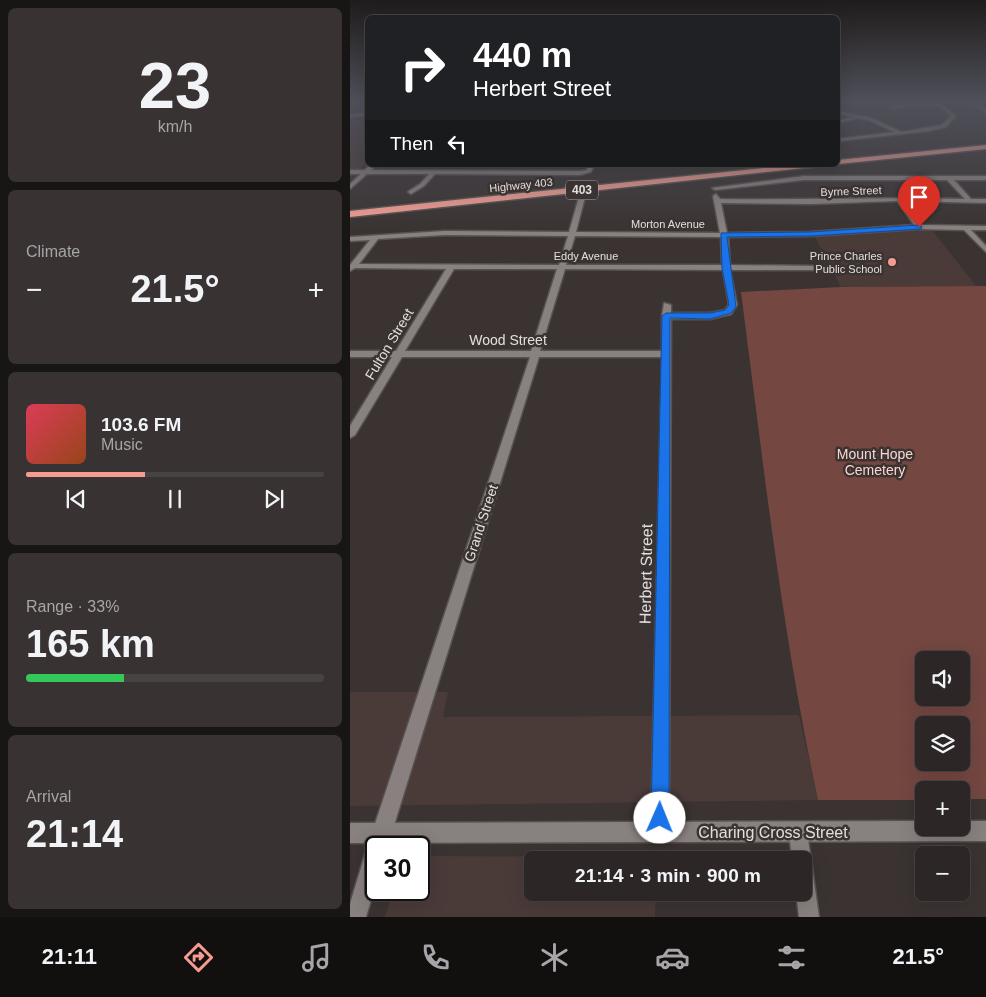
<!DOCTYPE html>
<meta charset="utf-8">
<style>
:root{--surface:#2c2626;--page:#383232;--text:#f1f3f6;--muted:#a6a5a7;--line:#484343;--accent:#f59c91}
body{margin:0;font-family:Arial,sans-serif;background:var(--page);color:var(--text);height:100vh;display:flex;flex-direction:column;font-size:19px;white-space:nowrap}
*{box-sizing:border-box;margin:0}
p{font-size:16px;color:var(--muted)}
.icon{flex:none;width:28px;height:28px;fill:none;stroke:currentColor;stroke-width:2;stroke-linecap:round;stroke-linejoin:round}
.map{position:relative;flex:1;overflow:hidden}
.drawer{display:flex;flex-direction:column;gap:8px;padding:8px;background:#181515;width:350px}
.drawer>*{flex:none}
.banner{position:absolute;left:15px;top:15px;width:475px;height:152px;border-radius:8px;box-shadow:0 5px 20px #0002,0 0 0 1px var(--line);background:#202124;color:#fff;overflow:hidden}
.controls{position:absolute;left:565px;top:651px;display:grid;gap:10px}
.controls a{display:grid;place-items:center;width:55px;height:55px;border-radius:8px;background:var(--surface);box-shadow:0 5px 20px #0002,0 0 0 1px var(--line);font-size:25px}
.speed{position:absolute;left:15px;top:836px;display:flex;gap:10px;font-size:25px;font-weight:700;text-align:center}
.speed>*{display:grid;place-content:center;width:65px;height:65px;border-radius:50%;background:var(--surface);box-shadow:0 5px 20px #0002,0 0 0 1px var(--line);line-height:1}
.speed .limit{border:2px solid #111;border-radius:8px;background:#fff;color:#111}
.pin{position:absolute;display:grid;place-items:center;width:42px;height:42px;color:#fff;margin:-51px -21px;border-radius:50% 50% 50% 0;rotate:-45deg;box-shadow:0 0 5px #0007}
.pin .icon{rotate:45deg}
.me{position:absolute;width:55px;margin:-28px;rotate:1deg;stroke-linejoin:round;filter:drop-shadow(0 0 4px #0008)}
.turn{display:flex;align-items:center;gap:18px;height:105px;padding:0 25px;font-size:22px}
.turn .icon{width:65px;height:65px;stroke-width:2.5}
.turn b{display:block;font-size:35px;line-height:42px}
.then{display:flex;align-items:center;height:48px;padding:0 25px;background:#0003;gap:10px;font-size:19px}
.big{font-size:38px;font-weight:700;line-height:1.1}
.drawer .tile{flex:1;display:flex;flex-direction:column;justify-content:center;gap:8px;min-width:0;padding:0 18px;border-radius:8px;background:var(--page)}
.drawer .dial{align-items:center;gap:0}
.dial b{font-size:65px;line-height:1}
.song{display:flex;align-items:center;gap:15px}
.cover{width:60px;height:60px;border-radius:8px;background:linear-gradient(135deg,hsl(350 70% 55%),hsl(20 70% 35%))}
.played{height:5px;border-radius:2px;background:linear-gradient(90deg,var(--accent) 40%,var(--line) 40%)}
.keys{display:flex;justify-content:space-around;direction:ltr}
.heat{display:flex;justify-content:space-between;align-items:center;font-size:28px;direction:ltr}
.charge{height:8px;border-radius:4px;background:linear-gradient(90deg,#34c759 33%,var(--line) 0)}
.trip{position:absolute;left:174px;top:851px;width:288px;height:50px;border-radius:8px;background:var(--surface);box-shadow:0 5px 20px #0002,0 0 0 1px var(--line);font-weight:700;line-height:50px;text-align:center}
.menu{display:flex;height:80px;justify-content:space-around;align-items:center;background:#120f0f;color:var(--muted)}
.menu .icon{width:35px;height:35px}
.menu .selected{color:var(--accent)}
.menu b{font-size:22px;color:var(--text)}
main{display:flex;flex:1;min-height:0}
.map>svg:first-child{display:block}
</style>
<main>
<section class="drawer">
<div class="tile dial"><b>23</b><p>km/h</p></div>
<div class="tile"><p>Climate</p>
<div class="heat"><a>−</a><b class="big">21.5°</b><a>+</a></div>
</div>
<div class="tile">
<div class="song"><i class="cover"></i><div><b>103.6 FM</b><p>Music</p></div></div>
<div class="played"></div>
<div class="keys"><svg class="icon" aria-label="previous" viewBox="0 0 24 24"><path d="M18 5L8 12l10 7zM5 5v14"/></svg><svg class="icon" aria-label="pause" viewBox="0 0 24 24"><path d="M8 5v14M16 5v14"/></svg><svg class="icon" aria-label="next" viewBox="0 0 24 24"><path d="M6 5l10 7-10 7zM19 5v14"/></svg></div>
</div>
<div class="tile"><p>Range · 33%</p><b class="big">165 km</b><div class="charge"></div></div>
<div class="tile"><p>Arrival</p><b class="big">21:14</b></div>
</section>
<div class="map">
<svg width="636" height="917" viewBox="0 0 636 917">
<rect width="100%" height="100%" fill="#3a3332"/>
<g fill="#4a3b39">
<polygon points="17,115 17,162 5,173 0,173 0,118"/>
<polygon points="553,230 582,230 626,286 491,287 465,237"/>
<polygon points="0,692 98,692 93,717 449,715 468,800 0,806"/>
<polygon points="69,856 307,857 307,860 182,860 182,892 306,893 305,917 35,917 43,890 69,890"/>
</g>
<path fill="#744741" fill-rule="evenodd" d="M636 286V799H611V790H574V800H468C432 633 413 462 391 292L491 287ZM574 660H611V698H574ZM574 725H611V762H574Z"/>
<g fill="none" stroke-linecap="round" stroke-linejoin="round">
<g stroke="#575251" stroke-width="3">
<g id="street">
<polygon points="583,101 587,101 606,116 596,127 579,131 488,141 488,139 545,132 518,120 508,118 488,123 488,121 502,117 488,113 488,111 521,118 552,132 592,125 601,116 589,106 558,106 542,109 540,107 558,104 586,104"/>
<polygon points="238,165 244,165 241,172 230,175 85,174 74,186 61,194 58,192 59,191 70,184 79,174 0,174 0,170 230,171 237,170"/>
<path d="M454 176H636V180H604L621 199H636V203L554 201 571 225 636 226V230H621L636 246V252L614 230 569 229 460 236 378 237 380 265 469 266 473 268 469 270H380L387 305 381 314 360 319H321L319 832 317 839 310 841 303 839 301 832 312 357H189L37 848H26V883L16 917H0V904L16 851 180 357H52L5 435 0 438V426L42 357H0V351H46L96 269 5 268 0 271V265L20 240 0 241V237L95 231 219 232 229 197 232 195 235 197 226 232 370 233 363 196 366 194 370 199C451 200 533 197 615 199L597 180H454L365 190 362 188ZM547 201 564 225 460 232 377 233 371 203 461 204ZM95 235 218 236 209 265 9 264 28 239ZM225 236 371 237 372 265H216ZM104 269H207L181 351H55ZM215 269 373 270 379 305 375 310 360 313H321V305L314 303 312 316V351H190Z"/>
<polygon points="448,823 455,825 457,832 469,917 449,917 446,892 452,892 452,860 442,860 439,832 441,825"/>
</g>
</g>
<g stroke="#575251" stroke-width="3">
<g id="secondary">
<polygon points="619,101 624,101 636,110 636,113"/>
<polygon points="18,112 18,115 0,117 0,115"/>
<polygon points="20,165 27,165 0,189 0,184"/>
<polygon points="574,821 574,828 611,828 611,821 636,821 636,841 0,843 0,823"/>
</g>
</g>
<g stroke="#575251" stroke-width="3">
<g id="highway">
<polygon points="636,145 636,149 488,164 488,160"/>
<polygon points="442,165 467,165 463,167 0,217 0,211"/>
</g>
</g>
<use href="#street" fill="#89817f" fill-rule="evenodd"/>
<use href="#secondary" fill="#89817f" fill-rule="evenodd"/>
<use href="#highway" fill="#f7a094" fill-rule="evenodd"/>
</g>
<linearGradient id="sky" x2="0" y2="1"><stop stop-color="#201c1c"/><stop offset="0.44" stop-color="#4f505a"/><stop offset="1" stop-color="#4f505a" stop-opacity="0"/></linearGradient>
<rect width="636" height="229" fill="url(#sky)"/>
<polygon fill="#1a73e8" stroke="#114b97" points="569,225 572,227 571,229 460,236 377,237 386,307 381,313 360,319 320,318 319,818 317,824 310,827 304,824 301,818 312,316 316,313 360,313 375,310 379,305 372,268 371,233 460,232"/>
<circle fill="#f59c91" stroke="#3a3332" stroke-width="2" cx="542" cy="262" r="5"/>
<g text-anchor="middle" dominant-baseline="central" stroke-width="5" stroke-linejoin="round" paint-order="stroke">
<g font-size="11" fill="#e3dede" stroke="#3a3332">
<text transform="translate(171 185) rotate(-6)">Highway 403</text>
<text transform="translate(501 191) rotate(-2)">Byrne Street</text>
<text x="318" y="224">Morton Avenue</text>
<text x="236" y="256">Eddy Avenue</text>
</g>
<g font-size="11" fill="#e3dede" stroke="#3a3332" text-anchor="end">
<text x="532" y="256">Prince Charles<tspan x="532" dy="13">Public School</tspan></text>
</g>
<rect fill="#3a3332" stroke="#b0abaa" stroke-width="1" x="216" y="180.5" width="32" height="19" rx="4"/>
<g font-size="12" font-weight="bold" fill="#e3dede">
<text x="232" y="190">403</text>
</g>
<g font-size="14" fill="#e3dede" stroke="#3a3332">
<text x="158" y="340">Wood Street</text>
<text transform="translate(39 344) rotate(-59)">Fulton Street</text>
<text transform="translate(131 523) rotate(-72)">Grand Street</text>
</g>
<g font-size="14" fill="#fad5d0" stroke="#3a3332">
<text x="525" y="454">Mount Hope<tspan x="525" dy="16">Cemetery</tspan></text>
</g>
<g font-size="16" fill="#e3dede" stroke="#3a3332">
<text transform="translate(296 574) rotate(-89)">Herbert Street</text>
<text x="423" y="832">Charing Cross Street</text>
</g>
</g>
</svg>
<div class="controls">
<a><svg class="icon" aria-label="sound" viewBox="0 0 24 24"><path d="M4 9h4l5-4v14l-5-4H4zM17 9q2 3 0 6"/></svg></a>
<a><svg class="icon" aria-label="layers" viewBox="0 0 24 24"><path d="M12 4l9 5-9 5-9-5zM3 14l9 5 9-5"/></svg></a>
<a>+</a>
<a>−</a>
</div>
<div class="speed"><div class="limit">30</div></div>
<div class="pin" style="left:569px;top:227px;background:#d93025"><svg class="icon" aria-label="arrive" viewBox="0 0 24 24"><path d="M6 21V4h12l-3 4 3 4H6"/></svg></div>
<svg class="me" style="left:310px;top:818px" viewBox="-20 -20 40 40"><circle r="19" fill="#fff"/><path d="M0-13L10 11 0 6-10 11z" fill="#1a73e8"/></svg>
<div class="trip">21:14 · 3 min · 900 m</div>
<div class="banner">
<div class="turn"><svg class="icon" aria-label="right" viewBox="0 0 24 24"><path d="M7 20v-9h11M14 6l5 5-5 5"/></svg><div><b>440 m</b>Herbert Street</div></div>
<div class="then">Then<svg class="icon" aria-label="left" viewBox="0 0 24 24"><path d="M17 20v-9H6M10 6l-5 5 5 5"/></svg></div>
</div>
</div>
</main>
<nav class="menu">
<b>21:11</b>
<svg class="icon selected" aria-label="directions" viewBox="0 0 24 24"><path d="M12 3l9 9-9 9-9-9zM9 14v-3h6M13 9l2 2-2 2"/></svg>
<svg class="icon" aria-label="music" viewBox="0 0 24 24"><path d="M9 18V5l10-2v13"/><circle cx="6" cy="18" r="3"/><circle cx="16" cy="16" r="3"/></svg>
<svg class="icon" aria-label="phone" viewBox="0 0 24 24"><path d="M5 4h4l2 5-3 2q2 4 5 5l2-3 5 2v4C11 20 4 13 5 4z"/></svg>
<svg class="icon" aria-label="climate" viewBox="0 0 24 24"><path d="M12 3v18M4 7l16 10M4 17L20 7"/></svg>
<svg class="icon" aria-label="car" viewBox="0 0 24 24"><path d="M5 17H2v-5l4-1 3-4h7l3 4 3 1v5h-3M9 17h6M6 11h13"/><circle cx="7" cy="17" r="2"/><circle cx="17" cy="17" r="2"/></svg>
<svg class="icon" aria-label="filters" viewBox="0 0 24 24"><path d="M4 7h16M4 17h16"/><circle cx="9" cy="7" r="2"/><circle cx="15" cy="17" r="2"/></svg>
<b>21.5°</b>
</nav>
